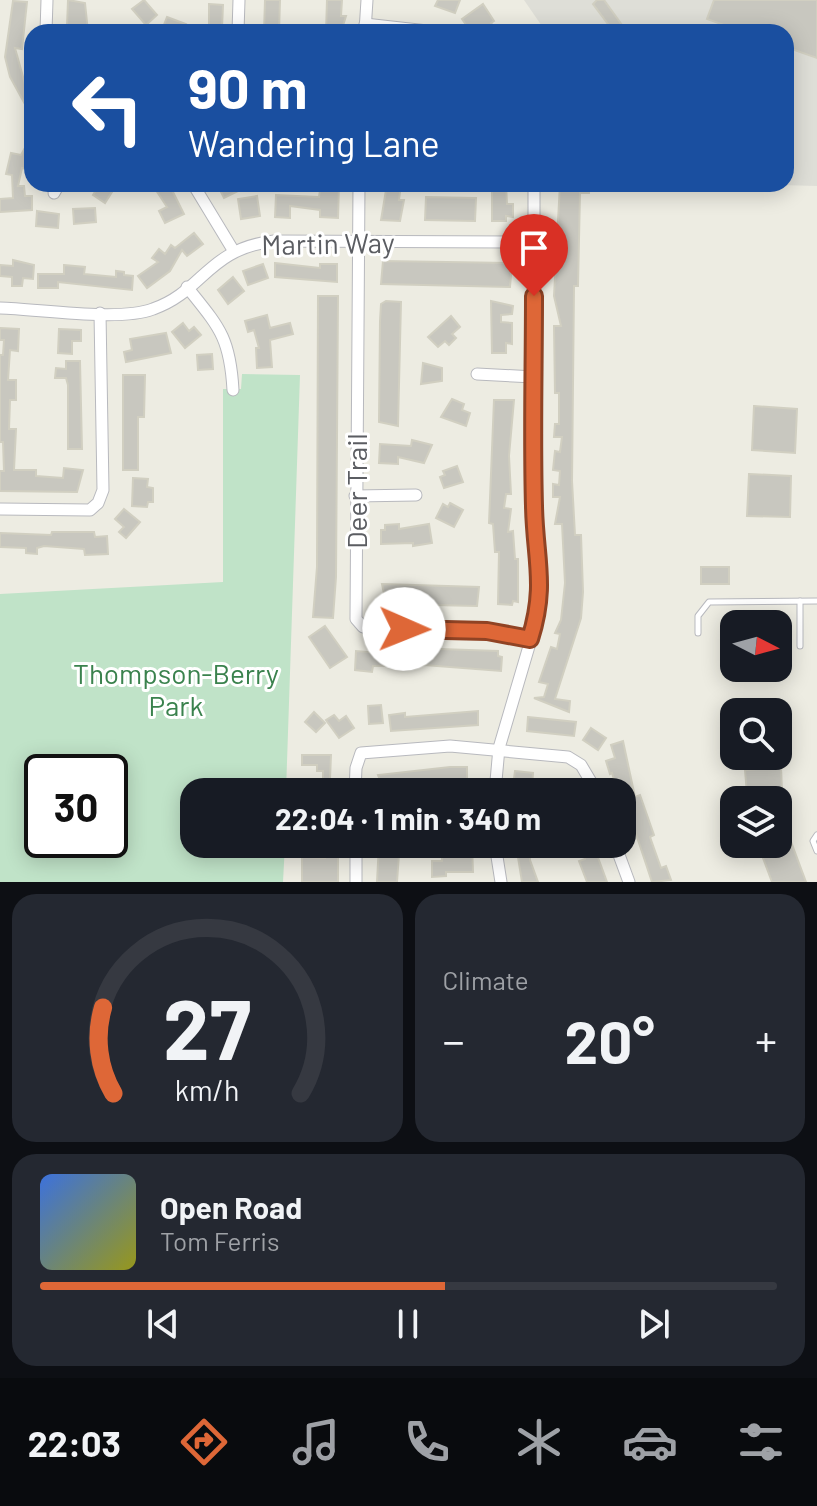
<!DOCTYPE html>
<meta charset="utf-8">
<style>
:root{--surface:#171b24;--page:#242831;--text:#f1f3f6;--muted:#9ea1a6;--line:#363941;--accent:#de6737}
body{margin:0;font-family:Barlow,sans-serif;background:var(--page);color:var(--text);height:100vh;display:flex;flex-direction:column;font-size:30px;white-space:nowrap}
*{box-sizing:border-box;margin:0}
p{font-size:26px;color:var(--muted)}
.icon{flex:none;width:44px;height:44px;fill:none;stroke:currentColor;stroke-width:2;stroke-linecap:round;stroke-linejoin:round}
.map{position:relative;height:882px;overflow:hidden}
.details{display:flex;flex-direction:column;gap:12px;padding:12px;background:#0d0f14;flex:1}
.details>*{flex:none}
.hud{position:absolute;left:24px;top:24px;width:770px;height:168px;border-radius:24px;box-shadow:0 4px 20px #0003;background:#1a4fa0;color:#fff;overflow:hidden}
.needle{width:52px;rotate:96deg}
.tools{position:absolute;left:720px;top:610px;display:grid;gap:16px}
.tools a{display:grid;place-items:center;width:72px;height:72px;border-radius:16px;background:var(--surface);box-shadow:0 4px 20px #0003;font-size:40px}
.speed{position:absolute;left:24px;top:754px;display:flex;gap:16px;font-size:40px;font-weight:700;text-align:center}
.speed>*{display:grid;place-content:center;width:104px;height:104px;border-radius:50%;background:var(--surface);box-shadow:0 4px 20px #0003;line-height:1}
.speed .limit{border:4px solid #111;border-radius:12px;background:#fff;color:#111}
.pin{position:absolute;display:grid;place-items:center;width:68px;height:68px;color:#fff;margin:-82px -34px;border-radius:50% 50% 50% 0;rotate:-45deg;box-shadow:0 0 8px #0007}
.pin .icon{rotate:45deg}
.me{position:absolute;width:88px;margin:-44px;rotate:91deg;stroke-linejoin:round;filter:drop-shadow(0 0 6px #0008)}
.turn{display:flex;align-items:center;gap:28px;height:168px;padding:0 32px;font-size:36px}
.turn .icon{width:104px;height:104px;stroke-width:2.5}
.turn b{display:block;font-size:56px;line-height:68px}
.big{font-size:60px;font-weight:700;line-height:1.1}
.details .card{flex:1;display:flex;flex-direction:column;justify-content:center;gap:12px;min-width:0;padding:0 28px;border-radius:24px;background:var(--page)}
.details .dial{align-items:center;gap:0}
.dial svg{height:208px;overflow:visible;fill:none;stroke:var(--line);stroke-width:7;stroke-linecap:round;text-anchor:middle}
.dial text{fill:var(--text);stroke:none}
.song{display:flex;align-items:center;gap:24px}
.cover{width:96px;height:96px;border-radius:12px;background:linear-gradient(135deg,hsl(220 70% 55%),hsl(60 70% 35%))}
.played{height:8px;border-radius:4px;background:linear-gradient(90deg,var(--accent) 55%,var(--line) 55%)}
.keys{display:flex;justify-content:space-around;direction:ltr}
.heat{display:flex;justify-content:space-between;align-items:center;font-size:44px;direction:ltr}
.details .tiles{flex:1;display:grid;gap:12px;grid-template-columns:1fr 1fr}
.card:last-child{grid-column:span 2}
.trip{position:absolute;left:180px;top:778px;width:456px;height:80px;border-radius:24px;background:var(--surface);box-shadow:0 4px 20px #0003;font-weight:700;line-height:80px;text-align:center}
.dock{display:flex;height:128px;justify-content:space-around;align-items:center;background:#090b0e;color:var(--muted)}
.dock .icon{width:56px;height:56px}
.dock .selected{color:var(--accent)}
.dock b{font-size:36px;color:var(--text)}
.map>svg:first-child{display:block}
</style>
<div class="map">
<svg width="817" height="882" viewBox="0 0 817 882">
<rect width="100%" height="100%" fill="#edece2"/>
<polygon fill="#deded7" points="524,0 817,0 817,186 739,184 786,184 786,32 546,32"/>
<path fill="#c0e3c8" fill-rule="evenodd" d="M242 374 300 375 286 792H194V844H285L283 882H0V594L223 582V389H241ZM42 772H110V840H42Z"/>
<g fill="#c8c7bf" stroke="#d1cfc1" stroke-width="2">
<polygon points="68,0 85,3 88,32 67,27"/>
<polygon points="144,0 157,15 146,25 132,9"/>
<polygon points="265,0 280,0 279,32 264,32"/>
<polygon points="327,0 342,0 341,16 346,16 341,32 326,32"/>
<polygon points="438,0 460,0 455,13 435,6"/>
<polygon points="597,0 604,0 627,32 614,32 593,4"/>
<polygon points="714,0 817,0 817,58 786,47 786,32 743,32 707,19"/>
<polygon points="13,1 27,2 22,49 15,48 25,84 32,80 32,104 26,106 10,77 5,57"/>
<polygon points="209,4 223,5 222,28 209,28"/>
<polygon points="483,4 494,21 491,23 498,32 471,32 462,19"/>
<polygon points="167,17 186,24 183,32 162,30"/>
<polygon points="32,135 31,170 22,168 18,186 24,186 25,196 32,196 32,210 0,212 0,199 13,198 12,175 6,174 11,153 21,155"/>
<polygon points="100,184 117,184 105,203 93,195"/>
<polygon points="152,184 169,184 184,214 165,223 159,211 167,207"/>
<polygon points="217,184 234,184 238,191 224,198"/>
<polygon points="321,184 339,184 338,218 320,217 320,210 290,206 290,218 275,217 276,195 319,197"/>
<polygon points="387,184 401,184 399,200 404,200 400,221 381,220"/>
<polygon points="492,184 506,184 507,204 513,204 513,217 506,216 506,221 492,221"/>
<polygon points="560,184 589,184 589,193 580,193 578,286 574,286 572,481 575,535 581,535 583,592 581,618 555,699 570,701 569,712 534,698 544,697 548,684 539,682 551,647 557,649 560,634 555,633 561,620 565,583 562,524 555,524 560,497 553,497 553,484 559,485 560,471 553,470 555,451 560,452 562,437 554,437 555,424 559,424 559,393 555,393 554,326 561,326 554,296"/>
<polygon points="257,196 260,216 241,219 238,199"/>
<polygon points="426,197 476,198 475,221 425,220"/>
<polygon points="95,208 96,222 74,224 73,209"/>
<polygon points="37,211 59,214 58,228 36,226"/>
<polygon points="194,233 203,244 187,256 182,250 170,271 147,288 138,276 158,262 152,258 159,249 165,254 171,245 175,248"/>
<polygon points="13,260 34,265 33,279 23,278 22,286 12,286 12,277 0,276 0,265 13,266"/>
<polygon points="383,261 512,263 510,287 381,284"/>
<polygon points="275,263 320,268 320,264 337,264 337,282 275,277"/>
<polygon points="263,264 268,278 248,285 243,271"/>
<polygon points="64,265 85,267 84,274 116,277 116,271 124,272 124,275 133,276 132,290 58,282 58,288 38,288 38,274 64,274"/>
<polygon points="233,277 244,291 228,304 218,290"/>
<polygon points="318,296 338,296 336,577 333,618 313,617 317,567"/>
<polygon points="386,301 401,302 398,426 379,422 380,321 381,304"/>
<polygon points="491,301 513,306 512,314 501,315 501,322 512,323 512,344 506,343 506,353 492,353"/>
<polygon points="267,315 270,328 290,323 293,334 270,340 272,367 257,368 256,348 259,348 254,330 248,332 245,321"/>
<polygon points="451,316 460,327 452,334 456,338 449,345 445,341 438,347 428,337"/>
<polygon points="183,323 189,331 194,327 201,335 185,348 172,332"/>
<polygon points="0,328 19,329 18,351 10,350 8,380 16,380 16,400 10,400 9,429 16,429 14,470 36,470 36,476 63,478 64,468 83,470 77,492 0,491 0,471 4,471 3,442 0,442 0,355 3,355 4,340 0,340"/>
<polygon points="59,329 81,330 81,341 72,341 72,354 58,353"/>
<polygon points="166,333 171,353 126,362 124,352 132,350 130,339"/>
<polygon points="212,354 213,369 198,370 197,355"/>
<polygon points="66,361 80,361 82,449 68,449 68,385 66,378 55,378 56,368 66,369"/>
<polygon points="423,363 442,368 442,381 421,384"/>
<polygon points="123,375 145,375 144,417 138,417 138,470 123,470"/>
<polygon points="452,399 464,404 462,410 470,413 466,426 441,417"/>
<polygon points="494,400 514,400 509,456 511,494 506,494 504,508 511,509 508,532 513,531 515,559 518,559 518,602 513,601 512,605 498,604 499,552 495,552 493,524 489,523"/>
<polygon points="754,406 797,409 795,453 752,450"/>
<polygon points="412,440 432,445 424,463 398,457 398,464 379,463 380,444 411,446"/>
<polygon points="457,466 463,482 444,488 440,477 445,475 443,471"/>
<polygon points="749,474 791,476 790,517 747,516"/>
<polygon points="133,478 148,479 147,487 153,488 153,502 148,502 147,507 132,506"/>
<polygon points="450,503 463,510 454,527 436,518 443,504 448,507"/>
<polygon points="124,509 140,522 126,538 119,532 124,527 115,519"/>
<polygon points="399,524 399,529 429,524 432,543 413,546 413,543 381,544 381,530 385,530 385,525"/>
<polygon points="52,532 94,532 95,537 107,536 108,554 85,555 84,549 44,546 37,548 37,554 26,553 26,548 0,547 0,533 51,535"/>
<rect x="701" y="567" width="28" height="17"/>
<polygon points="382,584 479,587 477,606 386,604"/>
<rect x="778" y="624" width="10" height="26"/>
<polygon points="325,626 347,657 330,668 309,637"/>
<polygon points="380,647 498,651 498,656 502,657 501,671 424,665 373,666 372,672 355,670 356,651 380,653"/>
<polygon points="381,705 383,723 369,724 368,706"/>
<polygon points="478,711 478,725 391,731 389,715 405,713 405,717"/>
<polygon points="314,712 325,723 316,732 305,722"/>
<polygon points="334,715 339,721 346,716 354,728 339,738 326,720"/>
<polygon points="528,717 576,722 574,736 527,731"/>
<polygon points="591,728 606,738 598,750 583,740"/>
<polygon points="623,741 635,797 640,795 654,835 650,837 661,868 666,866 671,880 652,882 622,792 618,792 612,773 610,774 606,761 615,758 611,745"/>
<polygon points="302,755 331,755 330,779 337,779 336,792 323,792 323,771 317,771 317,765 302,765"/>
<polygon points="59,759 84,760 84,772 58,772"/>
<polygon points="450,767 467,767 467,782 442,782 442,788 385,792 378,775"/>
<polygon points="781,767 782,791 747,794 745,770"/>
<polygon points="515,771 533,773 532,788 513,786"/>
<polygon points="564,780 575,792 551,792"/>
<polygon points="790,839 806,882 772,882 760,850"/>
<polygon points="379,844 395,845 395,854 399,854 397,882 377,882"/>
<polygon points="454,844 472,844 473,872 446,872 446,876 432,877 432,861 442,861 442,850 453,851"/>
<polygon points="530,844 530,860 538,882 522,882 516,845"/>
<polygon points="580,844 593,844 607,882 587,882 579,861 585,859"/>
<polygon points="326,848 338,848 338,882 302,882 302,857 325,858"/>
</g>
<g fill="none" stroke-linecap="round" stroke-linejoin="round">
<g stroke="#b8b9be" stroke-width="7">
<g id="service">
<polyline points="800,601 800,646"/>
<polyline points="698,633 698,616 709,602 817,601"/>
<polyline points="817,835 813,841 817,851"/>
</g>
</g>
<g stroke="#b8b9be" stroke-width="13">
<g id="minor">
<polyline points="365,24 436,32"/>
<polyline points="365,31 367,0"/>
<polyline points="46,32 47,0"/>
<polyline points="238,32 239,0"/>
<polyline points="193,184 233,250"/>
<polyline points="359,184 356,619 363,627 376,628 487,631 530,639"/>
<polyline points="54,193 59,184"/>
<path d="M187 287C219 327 230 337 233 390"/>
<path d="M0 308C39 309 119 322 153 309 204 291 207 249 274 241L534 242"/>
<polyline points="477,374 534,377"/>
<polyline points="355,496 416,495"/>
<polyline points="0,509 90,510 98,503 103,490 100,313"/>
<polyline points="355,792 356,768 361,753 450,746 568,757 581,765 597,792"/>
<polyline points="495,792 499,748 540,609 542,581 534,503 534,184"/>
<polyline points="356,844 356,882"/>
<polyline points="495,844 501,882"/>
<polyline points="615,844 629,882"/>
</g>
</g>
<use href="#service" stroke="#fff" stroke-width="5"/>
<use href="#minor" stroke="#fff" stroke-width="11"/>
</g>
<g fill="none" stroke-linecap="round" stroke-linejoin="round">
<g stroke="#904324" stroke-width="20">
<path id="route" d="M404 629 487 631 530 639C547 585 535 559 534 506 532 436 534 366 534 296"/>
</g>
<use href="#route" stroke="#de6737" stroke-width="14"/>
</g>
<g text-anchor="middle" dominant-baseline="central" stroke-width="6" stroke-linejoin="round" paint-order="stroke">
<g font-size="28" fill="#5b5d62" stroke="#fff">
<text transform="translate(328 243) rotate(-1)">Martin Way</text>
<text transform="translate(356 491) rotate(-90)">Deer Trail</text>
</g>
<g font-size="28" fill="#3a824d" stroke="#fff">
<text x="176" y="673">Thompson-Berry<tspan x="176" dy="32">Park</tspan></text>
</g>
</g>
</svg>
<div class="tools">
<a><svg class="needle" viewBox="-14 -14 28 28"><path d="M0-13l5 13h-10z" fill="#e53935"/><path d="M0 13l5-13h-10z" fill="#9ea1a6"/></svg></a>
<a><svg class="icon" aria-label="search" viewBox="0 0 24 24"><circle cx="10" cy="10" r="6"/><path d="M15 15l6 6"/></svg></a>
<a><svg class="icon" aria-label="layers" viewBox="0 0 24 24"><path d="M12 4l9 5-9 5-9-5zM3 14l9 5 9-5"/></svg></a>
</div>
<div class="speed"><div class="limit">30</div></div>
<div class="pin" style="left:534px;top:296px;background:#d93025"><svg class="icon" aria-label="arrive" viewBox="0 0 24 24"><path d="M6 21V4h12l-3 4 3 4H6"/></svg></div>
<svg class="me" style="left:404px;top:629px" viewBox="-20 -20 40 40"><circle r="19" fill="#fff"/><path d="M0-13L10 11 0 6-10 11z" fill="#de6737"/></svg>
<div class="trip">22:04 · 1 min · 340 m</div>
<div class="hud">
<div class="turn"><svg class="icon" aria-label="left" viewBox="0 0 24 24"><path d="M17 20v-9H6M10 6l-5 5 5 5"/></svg><div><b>90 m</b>Wandering Lane</div></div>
</div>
</div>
<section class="details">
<div class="tiles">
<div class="card dial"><svg viewBox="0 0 100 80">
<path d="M14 69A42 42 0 1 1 86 69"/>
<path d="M14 69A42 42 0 0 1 10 36" stroke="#de6737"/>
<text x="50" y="56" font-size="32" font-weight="700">27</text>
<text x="50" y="72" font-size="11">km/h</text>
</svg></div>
<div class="card"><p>Climate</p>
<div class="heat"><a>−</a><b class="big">20°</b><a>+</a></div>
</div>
<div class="card">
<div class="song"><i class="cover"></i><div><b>Open Road</b><p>Tom Ferris</p></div></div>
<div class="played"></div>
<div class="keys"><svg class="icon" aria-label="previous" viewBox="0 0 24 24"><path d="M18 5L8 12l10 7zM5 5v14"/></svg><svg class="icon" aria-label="pause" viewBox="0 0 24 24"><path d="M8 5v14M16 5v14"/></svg><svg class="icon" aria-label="next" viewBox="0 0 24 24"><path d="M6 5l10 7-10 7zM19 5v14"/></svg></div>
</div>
</div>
</section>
<nav class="dock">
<b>22:03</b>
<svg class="icon selected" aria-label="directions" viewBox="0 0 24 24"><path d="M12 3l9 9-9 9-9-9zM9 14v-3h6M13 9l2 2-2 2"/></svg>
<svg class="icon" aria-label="music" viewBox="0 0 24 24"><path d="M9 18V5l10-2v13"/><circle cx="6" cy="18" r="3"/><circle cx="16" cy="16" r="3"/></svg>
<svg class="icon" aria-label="phone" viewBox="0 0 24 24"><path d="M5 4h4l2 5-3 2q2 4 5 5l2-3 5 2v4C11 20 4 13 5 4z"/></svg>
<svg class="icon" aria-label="climate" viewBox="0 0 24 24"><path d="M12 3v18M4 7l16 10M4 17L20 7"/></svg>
<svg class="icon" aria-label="car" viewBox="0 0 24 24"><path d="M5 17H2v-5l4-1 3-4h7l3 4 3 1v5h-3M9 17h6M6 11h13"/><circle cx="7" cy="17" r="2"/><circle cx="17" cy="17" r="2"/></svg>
<svg class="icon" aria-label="filters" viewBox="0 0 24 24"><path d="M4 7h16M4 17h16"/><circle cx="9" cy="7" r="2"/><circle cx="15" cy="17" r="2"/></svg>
</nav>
